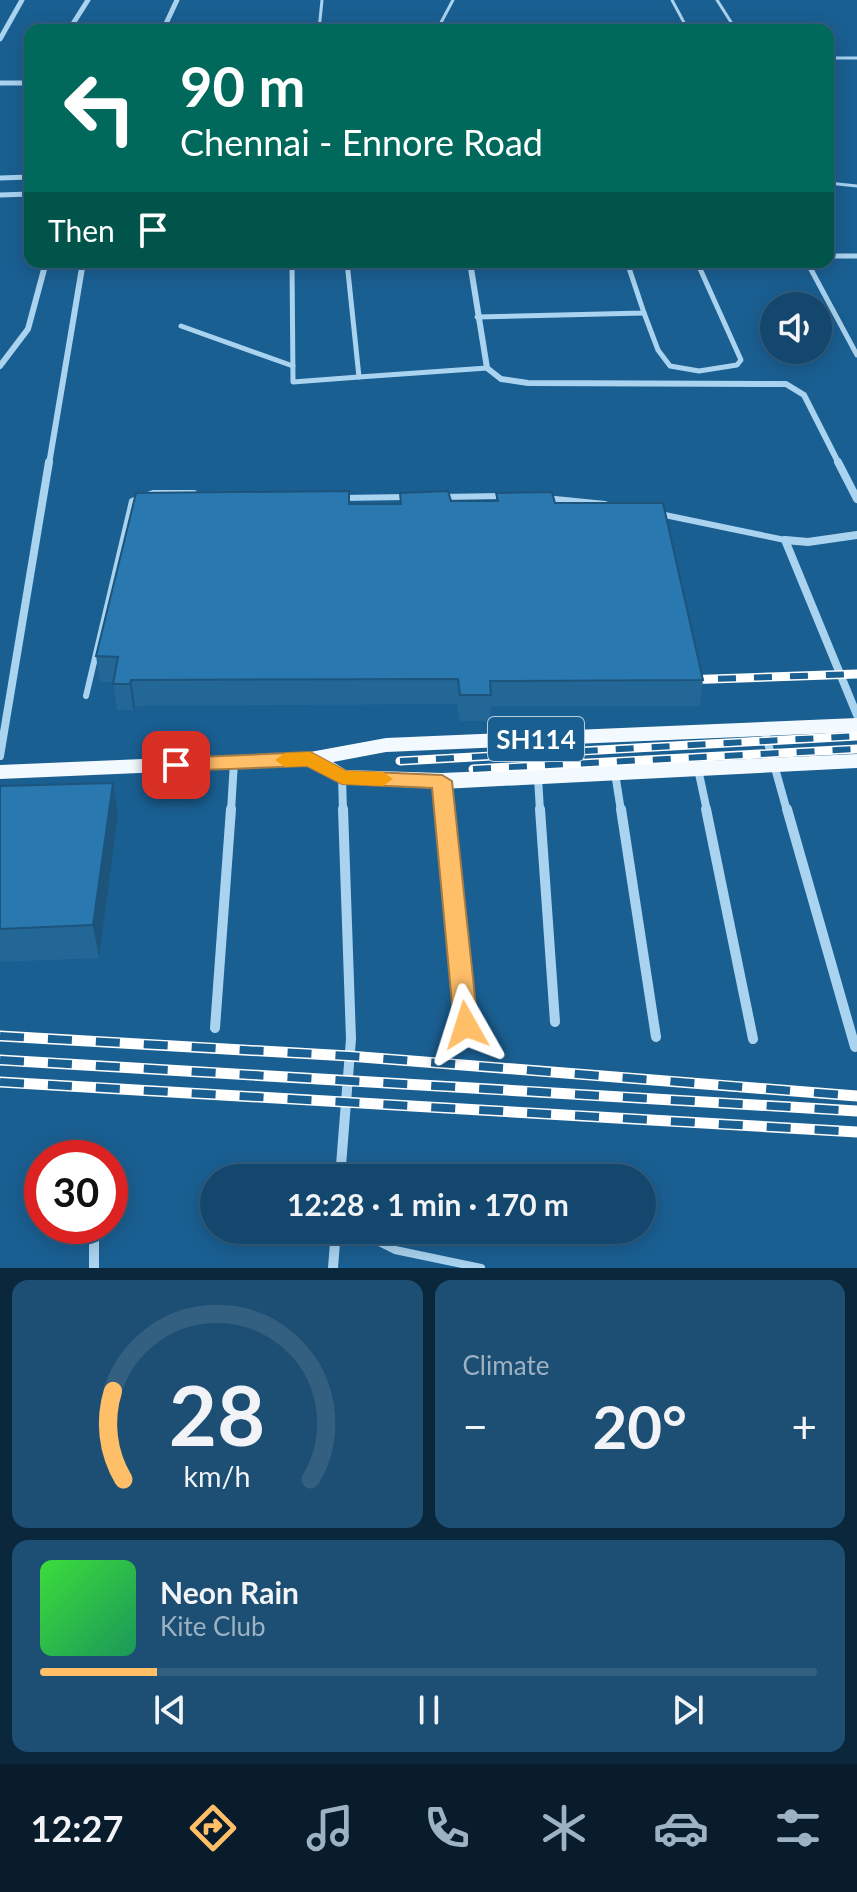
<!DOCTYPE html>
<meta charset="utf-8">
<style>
:root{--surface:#14476e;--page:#1d4e73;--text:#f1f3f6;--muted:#9db2c2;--line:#335f81;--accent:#ffbe68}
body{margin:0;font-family:Lato,sans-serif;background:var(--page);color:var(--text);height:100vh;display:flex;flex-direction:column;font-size:30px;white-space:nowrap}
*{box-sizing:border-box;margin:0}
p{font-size:26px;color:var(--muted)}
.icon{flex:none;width:44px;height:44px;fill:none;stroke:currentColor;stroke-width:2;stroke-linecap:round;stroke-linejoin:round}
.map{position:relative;height:1268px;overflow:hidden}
.side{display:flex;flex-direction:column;gap:12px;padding:12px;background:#0b273c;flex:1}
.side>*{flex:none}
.top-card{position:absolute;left:24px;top:24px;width:810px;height:244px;border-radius:16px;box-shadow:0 4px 20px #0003,0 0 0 2px var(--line);background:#00695c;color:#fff;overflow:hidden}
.controls{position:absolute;left:760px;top:292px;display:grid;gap:16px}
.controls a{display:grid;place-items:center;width:72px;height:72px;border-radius:50%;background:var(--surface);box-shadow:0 4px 20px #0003,0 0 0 2px var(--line);font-size:40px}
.speed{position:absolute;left:24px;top:1140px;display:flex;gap:16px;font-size:40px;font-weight:700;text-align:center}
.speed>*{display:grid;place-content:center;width:104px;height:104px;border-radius:50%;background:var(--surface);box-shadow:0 4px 20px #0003,0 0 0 2px var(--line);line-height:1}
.speed .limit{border:12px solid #d22;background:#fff;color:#111}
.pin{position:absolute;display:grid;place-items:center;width:68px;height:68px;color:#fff;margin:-34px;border-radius:16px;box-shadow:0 4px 12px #0006}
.me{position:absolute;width:88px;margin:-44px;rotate:354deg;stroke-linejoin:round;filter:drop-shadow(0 0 6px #0008)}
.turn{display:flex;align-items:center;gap:28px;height:168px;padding:0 24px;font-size:36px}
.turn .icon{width:104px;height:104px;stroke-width:2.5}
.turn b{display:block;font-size:56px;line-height:68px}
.then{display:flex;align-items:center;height:76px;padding:0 24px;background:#0003;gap:16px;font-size:30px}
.big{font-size:60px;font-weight:700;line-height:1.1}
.side .card{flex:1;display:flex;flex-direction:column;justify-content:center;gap:12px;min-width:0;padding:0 28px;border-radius:16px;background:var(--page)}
.side .dial{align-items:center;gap:0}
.dial svg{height:208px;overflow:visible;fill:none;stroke:var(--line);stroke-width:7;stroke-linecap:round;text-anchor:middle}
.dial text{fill:var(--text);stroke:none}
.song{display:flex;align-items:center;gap:24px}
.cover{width:96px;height:96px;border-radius:12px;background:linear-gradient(135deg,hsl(120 70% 55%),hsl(150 70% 35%))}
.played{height:8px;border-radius:4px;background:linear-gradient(90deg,var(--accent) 15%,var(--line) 15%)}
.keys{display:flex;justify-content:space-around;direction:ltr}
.heat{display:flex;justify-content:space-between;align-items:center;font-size:44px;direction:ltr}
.side .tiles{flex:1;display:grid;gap:12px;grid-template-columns:1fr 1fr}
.card:last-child{grid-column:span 2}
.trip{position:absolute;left:200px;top:1164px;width:456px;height:80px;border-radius:40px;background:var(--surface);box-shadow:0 4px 20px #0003,0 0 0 2px var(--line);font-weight:700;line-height:80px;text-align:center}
.dock{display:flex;height:128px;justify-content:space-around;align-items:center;background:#081c2c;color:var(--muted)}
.dock .icon{width:56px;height:56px}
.dock .selected{color:var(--accent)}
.dock b{font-size:36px;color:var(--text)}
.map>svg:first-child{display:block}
</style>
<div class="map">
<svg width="857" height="1268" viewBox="0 0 857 1268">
<rect width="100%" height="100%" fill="#1a5f92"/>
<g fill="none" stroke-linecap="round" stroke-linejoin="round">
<g stroke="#aad3ef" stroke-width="3">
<polyline points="672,0 688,30"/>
<polyline points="717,0 736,30"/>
<polyline points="319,30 322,0"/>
<polyline points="437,30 453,0"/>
<polyline points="596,30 685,26"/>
<polyline points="828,58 857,58"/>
<polyline points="828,183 857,186"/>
</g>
<g stroke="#aad3ef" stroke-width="5">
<polyline points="828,256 857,256"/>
<polyline points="292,262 293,382 359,377"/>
<polyline points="347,262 359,377 487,368"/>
<polyline points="807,262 857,355"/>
<polyline points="644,313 658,350 670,366 699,371 737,365 741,360 697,262"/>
<polyline points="477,317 644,313 627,262"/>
<polyline points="181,326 293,366"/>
</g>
<g stroke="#aad3ef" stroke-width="6">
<polyline points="441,497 502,496"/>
<polyline points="341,498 406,497"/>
<polyline points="545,498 605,504"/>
<polyline points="660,514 785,540"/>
<polyline points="86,696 132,501 153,493 194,493"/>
</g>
<polyline stroke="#aad3ef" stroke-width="8" points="355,1230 395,1250 481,1268"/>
<g stroke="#aad3ef" stroke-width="5">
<polyline points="69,30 88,0"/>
<polyline points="163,30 177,0"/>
<polyline points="0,39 22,0"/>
<polyline points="0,83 30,83"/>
<polyline points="0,178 30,177"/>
<polyline points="0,195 30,194"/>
</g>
<g stroke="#aad3ef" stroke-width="6">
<polyline points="470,262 487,368 501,379 528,383 786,384 804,395 839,464"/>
<polyline points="0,366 28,329 46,262"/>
<polyline points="49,464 83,262"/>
</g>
<g stroke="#aad3ef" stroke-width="8">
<polyline points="838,462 857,499"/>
<polyline points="857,535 808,542 785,540 857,715"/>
<polyline points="764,729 787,811"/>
<polyline points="0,756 49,462"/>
<polyline points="698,769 707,811"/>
<polyline points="615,773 621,811"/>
<polyline points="342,777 343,811"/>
<polyline points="538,777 540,811"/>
<polyline points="442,781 445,811"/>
<polyline points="231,811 234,762"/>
</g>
<g stroke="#aad3ef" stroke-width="10">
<polyline points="445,809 466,1025"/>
<polyline points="540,809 555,1022"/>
<polyline points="621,809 656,1037"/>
<polyline points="706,809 753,1039"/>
<polyline points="787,809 855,1047"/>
<polyline points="215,1028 231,809"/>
<polyline points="340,1178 351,1039 343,809"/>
<polyline points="94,1226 94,1268"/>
<polyline points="333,1268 336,1230"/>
</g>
<polygon fill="#f2f9ff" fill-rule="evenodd" points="857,718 857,732 386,752 333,762 346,770 442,773 857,754 857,768 442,789 342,784 306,766 0,779 0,765 310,752 386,738"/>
<g stroke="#fff" stroke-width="9">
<g id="rail-far1">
<polyline points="682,680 857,674"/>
<polyline points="400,761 857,736"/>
<polyline points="473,769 857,749"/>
</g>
</g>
<g stroke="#fff" stroke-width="11">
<g id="rail">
<polyline points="0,1036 349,1056 857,1096"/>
<polyline points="0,1060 857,1111"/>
<polyline points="0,1082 857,1132"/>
</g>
</g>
<use href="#rail-far1" stroke="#1a5f92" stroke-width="6" stroke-dasharray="18" stroke-linecap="butt"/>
<use href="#rail" stroke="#1a5f92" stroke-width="8" stroke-dasharray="24" stroke-linecap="butt"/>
</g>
<g fill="#236797">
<polygon points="349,491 349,504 400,504 400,493 451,501 496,501 496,493 555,503 703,680 700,706 491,706 490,721 460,721 457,704 135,706 133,710 117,710 113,682 100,682 96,656"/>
<polygon points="0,786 118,815 99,958 0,962"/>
</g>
<g fill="#1d547b">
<polygon points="131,680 135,706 133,710 130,684"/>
<polygon points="113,783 118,815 99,958 93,925"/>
</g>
<g fill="#2978b0" stroke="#1d547b" stroke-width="2">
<polygon points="349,491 349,504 401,504 400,493 448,491 451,501 498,501 496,493 552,492 555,503 663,503 703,680 490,681 491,695 460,695 458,679 131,680 130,684 113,684 118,657 96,656 136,493"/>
<polygon points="113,783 93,925 0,929 0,786"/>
</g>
<polygon fill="#ffbe68" stroke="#a67c44" stroke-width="2" points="310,752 346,771 442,775 452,781 478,1025 474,1032 458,1032 454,1025 432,788 342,784 307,766 176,771 166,765 176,758"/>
<polygon fill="#f59e0b" points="310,752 346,771 383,772 393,779 383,786 342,784 307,766 285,767 275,760 285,753"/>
<g text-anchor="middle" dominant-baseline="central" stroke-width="8" stroke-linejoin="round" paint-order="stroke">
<rect fill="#1a5f92" stroke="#bacfde" stroke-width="2" x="488" y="717" width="96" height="44" rx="6"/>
<g font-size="26" font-weight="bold" fill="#fff">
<text x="536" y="739">SH114</text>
</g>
</g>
</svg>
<div class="controls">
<a><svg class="icon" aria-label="sound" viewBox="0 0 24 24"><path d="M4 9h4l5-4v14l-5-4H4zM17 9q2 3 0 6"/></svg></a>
</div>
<div class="speed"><div class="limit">30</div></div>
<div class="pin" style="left:176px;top:765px;background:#d93025"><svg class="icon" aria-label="arrive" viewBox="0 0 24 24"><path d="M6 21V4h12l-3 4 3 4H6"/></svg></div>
<svg class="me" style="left:466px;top:1025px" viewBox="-20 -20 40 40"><path d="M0-17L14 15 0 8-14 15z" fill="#ffbe68" stroke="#fff" stroke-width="4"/></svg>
<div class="trip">12:28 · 1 min · 170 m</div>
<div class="top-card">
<div class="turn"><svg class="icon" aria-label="left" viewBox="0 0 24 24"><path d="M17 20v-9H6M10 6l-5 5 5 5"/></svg><div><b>90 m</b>Chennai - Ennore Road</div></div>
<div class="then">Then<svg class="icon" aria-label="arrive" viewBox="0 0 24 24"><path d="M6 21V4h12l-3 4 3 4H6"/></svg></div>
</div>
</div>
<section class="side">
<div class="tiles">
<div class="card dial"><svg viewBox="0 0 100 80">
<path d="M14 69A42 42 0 1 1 86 69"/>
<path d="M14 69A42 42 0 0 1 10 35" stroke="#ffbe68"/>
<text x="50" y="56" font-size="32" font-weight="700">28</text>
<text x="50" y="72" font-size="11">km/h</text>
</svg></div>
<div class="card"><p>Climate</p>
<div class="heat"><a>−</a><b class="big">20°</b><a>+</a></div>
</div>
<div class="card">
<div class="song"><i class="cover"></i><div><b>Neon Rain</b><p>Kite Club</p></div></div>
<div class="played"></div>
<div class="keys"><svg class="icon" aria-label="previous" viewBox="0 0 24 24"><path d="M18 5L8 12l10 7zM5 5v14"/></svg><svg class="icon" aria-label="pause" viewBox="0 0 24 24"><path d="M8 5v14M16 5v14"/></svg><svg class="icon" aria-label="next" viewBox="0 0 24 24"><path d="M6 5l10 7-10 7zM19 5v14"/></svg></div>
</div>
</div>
</section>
<nav class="dock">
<b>12:27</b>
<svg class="icon selected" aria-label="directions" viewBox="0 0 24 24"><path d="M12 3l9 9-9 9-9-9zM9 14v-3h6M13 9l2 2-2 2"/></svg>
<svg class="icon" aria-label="music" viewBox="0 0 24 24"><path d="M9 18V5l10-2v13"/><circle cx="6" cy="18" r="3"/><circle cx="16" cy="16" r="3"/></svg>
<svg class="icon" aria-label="phone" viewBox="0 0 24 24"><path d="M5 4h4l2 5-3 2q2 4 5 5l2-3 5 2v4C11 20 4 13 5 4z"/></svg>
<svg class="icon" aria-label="climate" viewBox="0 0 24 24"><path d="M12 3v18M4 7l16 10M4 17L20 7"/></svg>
<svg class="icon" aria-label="car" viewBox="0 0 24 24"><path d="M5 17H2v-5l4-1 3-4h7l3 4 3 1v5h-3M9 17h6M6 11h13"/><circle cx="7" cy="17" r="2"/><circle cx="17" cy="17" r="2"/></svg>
<svg class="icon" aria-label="filters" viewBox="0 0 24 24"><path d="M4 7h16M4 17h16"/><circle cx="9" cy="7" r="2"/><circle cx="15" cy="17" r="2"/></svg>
</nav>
